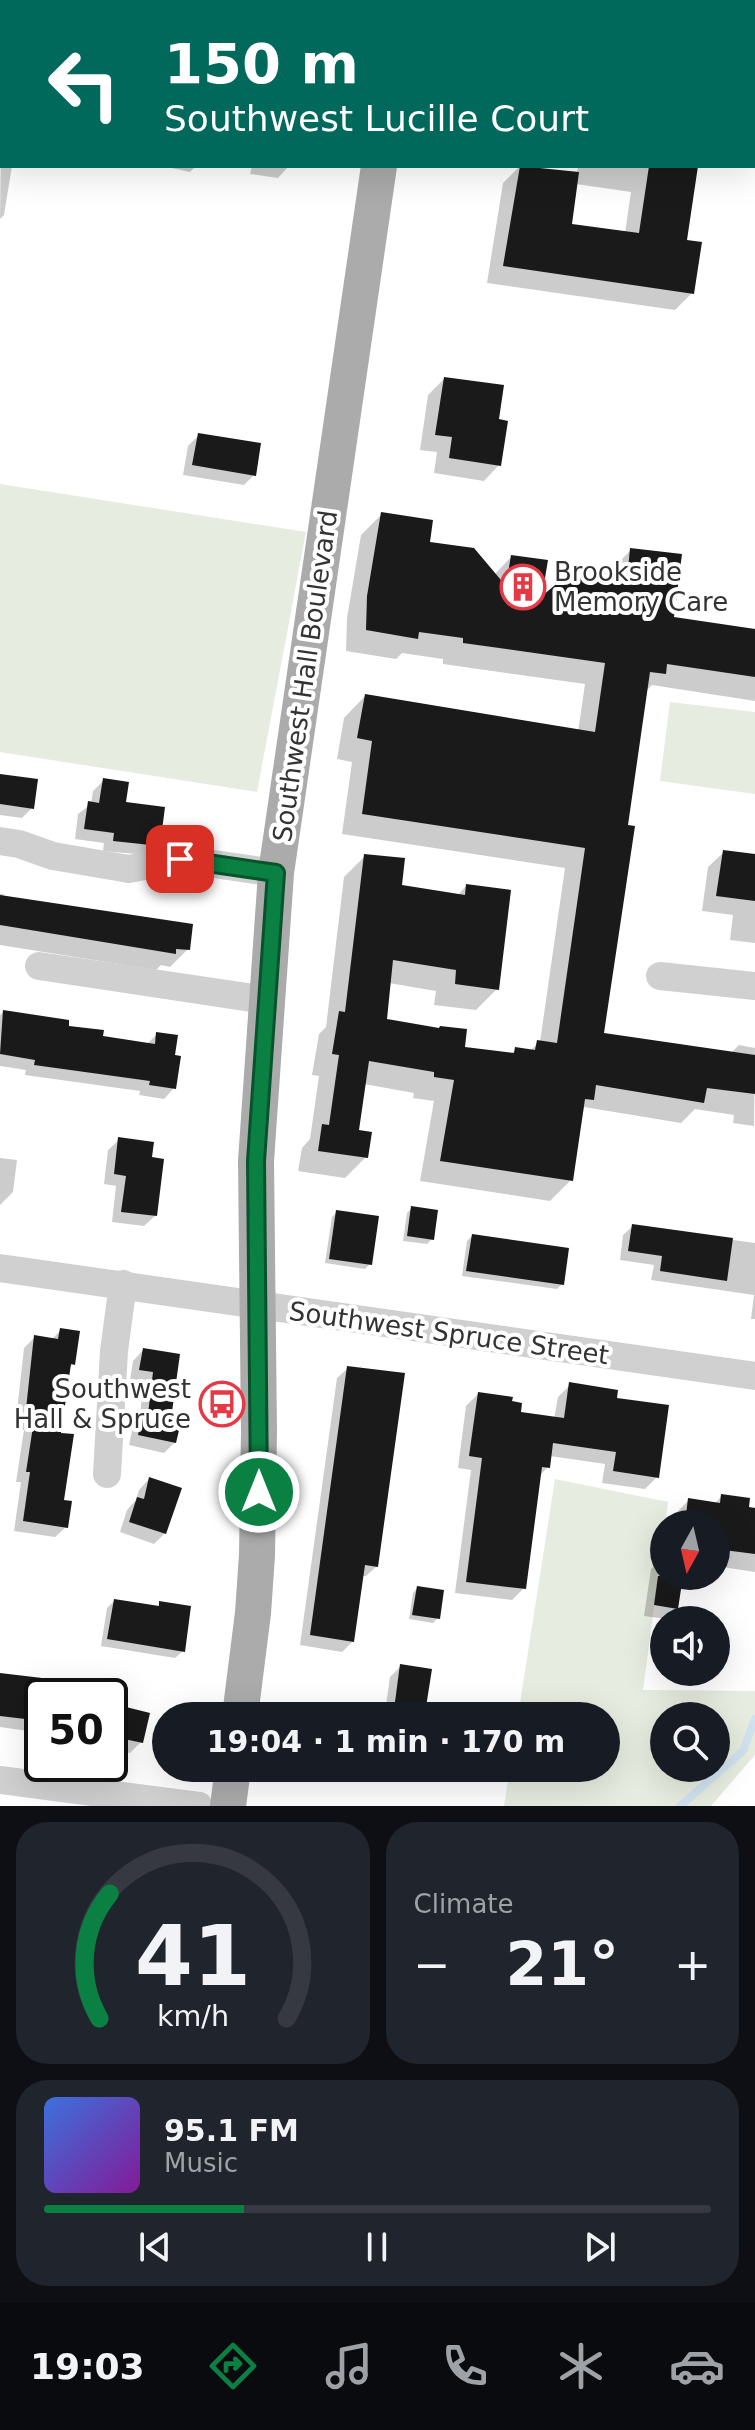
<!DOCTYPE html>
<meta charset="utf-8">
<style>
:root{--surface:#171b24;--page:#20242c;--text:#f1f3f6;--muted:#9ea1a6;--line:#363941;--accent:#0b8043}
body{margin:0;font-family:"DejaVu Sans",sans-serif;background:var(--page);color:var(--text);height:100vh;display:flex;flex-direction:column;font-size:30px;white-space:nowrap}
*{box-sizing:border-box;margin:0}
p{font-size:26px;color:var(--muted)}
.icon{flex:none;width:44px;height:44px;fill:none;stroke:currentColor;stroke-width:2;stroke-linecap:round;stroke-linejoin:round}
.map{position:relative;height:1806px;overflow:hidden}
.details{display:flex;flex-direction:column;gap:16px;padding:16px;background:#0d0f14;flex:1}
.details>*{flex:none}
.banner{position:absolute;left:0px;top:0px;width:756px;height:168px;box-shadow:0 8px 32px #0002;background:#00695c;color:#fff;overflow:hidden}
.needle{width:52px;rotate:188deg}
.buttons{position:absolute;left:650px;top:1510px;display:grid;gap:16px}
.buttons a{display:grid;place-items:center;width:80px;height:80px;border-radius:50%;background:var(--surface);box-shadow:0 8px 32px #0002;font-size:40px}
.speed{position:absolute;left:24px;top:1678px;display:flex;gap:16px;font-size:40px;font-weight:700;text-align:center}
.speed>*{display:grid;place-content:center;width:104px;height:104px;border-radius:50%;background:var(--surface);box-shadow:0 8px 32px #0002;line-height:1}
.speed .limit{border:4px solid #111;border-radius:12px;background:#fff;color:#111}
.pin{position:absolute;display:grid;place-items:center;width:68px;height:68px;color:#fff;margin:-34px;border-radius:16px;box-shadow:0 4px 12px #0006}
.me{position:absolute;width:88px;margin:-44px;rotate:0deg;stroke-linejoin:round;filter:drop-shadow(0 0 6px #0008)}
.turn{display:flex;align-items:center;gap:28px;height:168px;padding:0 32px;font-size:36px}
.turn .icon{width:104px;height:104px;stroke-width:2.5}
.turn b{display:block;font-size:56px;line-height:68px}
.big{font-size:60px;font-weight:700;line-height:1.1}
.details .tile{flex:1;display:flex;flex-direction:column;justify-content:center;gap:12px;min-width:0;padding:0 28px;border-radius:32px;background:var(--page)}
.details .dial{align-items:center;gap:0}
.dial svg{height:208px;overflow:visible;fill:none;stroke:var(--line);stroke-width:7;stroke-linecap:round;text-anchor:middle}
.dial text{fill:var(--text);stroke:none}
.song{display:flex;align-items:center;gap:24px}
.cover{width:96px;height:96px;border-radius:12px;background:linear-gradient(135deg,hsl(220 70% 55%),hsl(290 70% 35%))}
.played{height:8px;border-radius:4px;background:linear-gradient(90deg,var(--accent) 30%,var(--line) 30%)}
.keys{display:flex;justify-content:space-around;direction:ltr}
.heat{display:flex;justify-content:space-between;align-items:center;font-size:44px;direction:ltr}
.details .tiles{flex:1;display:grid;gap:16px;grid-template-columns:1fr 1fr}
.tile:last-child{grid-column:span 2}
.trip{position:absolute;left:152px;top:1702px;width:468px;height:80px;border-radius:40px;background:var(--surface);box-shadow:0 8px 32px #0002;font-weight:700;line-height:80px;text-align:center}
.menu{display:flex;height:128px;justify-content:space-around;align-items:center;background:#090b0e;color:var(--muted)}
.menu .icon{width:56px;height:56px}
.menu .active{color:var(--accent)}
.menu b{font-size:36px;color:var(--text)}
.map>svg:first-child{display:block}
</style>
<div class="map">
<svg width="755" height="1806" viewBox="0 0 755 1806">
<rect width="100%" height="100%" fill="#fff"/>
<g fill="#e6ecdf" fill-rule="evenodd">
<polygon points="0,484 306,532 257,792 0,752"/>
<polygon points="670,702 755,712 755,794 660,781"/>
<path d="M555 1479 668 1502 643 1690 755 1691V1755L711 1806H504L510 1768H606V1716H518ZM664 1716H716V1768H664Z"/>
</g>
<g fill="#0003" fill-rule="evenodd">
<polygon points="192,0 311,0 192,2"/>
<polygon points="2,41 2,166 12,166 4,215 0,219"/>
<polygon points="163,166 196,166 190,172"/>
<polygon points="252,166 289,166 278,178 250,174"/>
<path d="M520 166 577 174 578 166H696L685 242 692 293 675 310 487 283 503 183ZM576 184 631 192 625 233 570 225Z"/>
<polygon points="444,379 497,421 499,465 484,481 434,473 437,452 420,450 428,395"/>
<polygon points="199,435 254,475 244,485 183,475 188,446"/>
<polygon points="382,514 428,544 494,575 511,557 540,601 611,570 631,550 671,619 755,632 755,701 652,685 645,692 626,827 602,1034 731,1053 739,1045 755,1048 754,1126 733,1123 734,1115 695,1109 681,1123 584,1107 571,1180 550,1201 420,1181 434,1101 413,1098 414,1093 364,1084 357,1132 366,1157 345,1178 298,1171 302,1148 310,1139 319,1076 312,1075 319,1034 326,1027 344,877 365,856 400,886 457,896 466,886 497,989 476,1010 434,1005 436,991 389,983 384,1021 463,1049 510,1055 516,1049 529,1051 540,1042 565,868 342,834 352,762 337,759 344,718 365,696 578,732 585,684 443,664 443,659 402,653 396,659 346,651 347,618 361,535"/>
<polygon points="0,775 32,808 22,818 0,815"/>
<polygon points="104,780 158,845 147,855 103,851 104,843 75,839 78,814 91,804 93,791"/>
<polygon points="724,852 755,856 755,943 730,940 733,915 702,911 708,867"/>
<polygon points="0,894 4,894 3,898 188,949 170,967 161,965 156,970 0,945"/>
<polygon points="3,1012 101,1038 147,1044 157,1034 173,1057 174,1088 164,1099 139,1095 140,1091 25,1075 26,1070 0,1066 0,1015"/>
<polygon points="119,1140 155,1216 144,1226 112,1222 116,1186 104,1184 108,1150"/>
<polygon points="0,1158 17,1160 13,1192 0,1205"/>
<polygon points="412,1208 432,1239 427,1244 403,1241 407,1213"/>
<polygon points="337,1212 370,1264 365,1269 325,1263 332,1217"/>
<polygon points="633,1226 755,1243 755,1319 751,1319 754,1295 651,1280 654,1265 620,1260 623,1235"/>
<polygon points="472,1236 562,1284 557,1289 462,1276 467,1241"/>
<polygon points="60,1331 73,1364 68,1369 59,1434 66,1527 55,1537 14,1531 21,1482 16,1482 24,1430 15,1429 24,1348 35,1337 51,1340"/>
<polygon points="143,1350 178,1355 169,1421 175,1442 164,1453 129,1445 133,1426 139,1421 144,1382 130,1380 133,1361"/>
<polygon points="348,1368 377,1566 366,1576 362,1576 353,1641 342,1652 300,1645 337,1378"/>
<polygon points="570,1385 615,1400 657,1477 645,1489 602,1483 605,1464 550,1456 548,1467 538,1477 524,1588 512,1600 455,1593 471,1470 458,1468 466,1406 478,1394 519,1414 554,1419 558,1397"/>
<polygon points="149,1479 165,1533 154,1544 120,1532 127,1510 136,1500 139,1490"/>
<polygon points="722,1496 746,1508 755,1510 755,1572 716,1566 716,1524 672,1524 673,1516 689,1500 714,1504"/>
<polygon points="662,1559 664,1559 664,1576 681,1576 676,1608 666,1619 644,1616 651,1569"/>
<polygon points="417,1588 438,1618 433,1623 409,1619 413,1593"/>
<polygon points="114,1601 156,1608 160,1604 183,1651 175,1658 101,1646 107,1608"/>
<polygon points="401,1666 424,1706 414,1716 385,1712 390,1677"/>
<polygon points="0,1675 61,1683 60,1694 69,1696 42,1696 42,1733 0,1727"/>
<polygon points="110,1705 141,1742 130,1753 110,1749"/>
<polygon points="416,1768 467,1768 456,1782 414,1776"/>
</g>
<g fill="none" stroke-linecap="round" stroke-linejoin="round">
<polyline stroke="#cfe2ee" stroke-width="8" points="680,1806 743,1751 755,1719"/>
</g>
<g fill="#1a1a1a">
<polygon points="520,166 579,172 572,224 639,233 649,166 698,166 687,240 702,242 694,294 503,266"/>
<polygon points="444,377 504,385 499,419 508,421 501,466 449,458 452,437 435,435"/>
<polygon points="198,433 261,443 256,476 192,465"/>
<polygon points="381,512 433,520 430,542 474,548 506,586 511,555 548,560 542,596 580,564 628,570 630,548 682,554 674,617 755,629 755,677 667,664 666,674 650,672 628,825 635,826 604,1033 755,1055 755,1094 707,1088 704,1103 596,1085 594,1100 585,1099 573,1181 440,1161 454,1080 434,1077 434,1072 369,1061 359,1130 372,1132 368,1158 318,1151 322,1124 329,1125 339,1055 332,1054 339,1011 345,1012 364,854 405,858 402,885 465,895 466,884 511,890 499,990 455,984 456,970 393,960 387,1019 439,1028 440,1026 467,1029 465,1047 514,1053 515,1047 535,1050 537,1040 557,1043 585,848 362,814 372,741 357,738 365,694 595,732 605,663 463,643 463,638 419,632 418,639 366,630 367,596"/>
<polygon points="0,774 38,779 34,809 0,804"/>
<polygon points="103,778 129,782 126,802 165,807 160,846 113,841 114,833 84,829 88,801 99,803"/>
<polygon points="723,850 755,854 755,901 716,896"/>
<polygon points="0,895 193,924 190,950 176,949 176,954 0,925"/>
<polygon points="3,1010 69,1020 69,1026 104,1030 103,1036 155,1044 156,1032 178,1035 175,1055 181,1056 176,1089 149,1085 150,1081 34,1065 35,1060 0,1054"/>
<polygon points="118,1137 154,1142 152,1157 164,1159 157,1216 121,1212 126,1176 114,1174"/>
<polygon points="411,1206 438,1210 434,1240 407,1236"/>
<polygon points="336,1210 379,1216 372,1265 329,1259"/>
<polygon points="632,1224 733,1238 727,1281 660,1271 662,1256 628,1251"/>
<polygon points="472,1234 569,1248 564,1285 466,1271"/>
<polygon points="60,1328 80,1331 75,1365 71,1364 61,1433 74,1434 64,1500 72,1501 68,1528 23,1521 30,1472 26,1472 34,1420 25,1418 34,1335 58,1339"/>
<polygon points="143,1348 180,1354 171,1419 181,1422 176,1443 138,1435 143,1413 148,1414 153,1372 139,1370"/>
<polygon points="347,1366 405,1373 378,1567 365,1565 354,1642 310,1635"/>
<polygon points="569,1382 618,1390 617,1398 669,1405 659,1478 613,1471 616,1452 553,1443 550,1468 542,1467 526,1589 466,1582 482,1458 469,1456 478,1392 513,1397 512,1401 522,1403 521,1412 564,1418"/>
<polygon points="149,1477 182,1488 166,1534 129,1522 137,1497 144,1499"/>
<polygon points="721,1494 750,1498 749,1507 755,1508 755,1554 716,1549 716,1524 685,1524 688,1498 720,1503"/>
<polygon points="658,1576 683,1576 678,1609 654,1605"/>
<polygon points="417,1586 444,1590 440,1619 412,1615"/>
<polygon points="114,1599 159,1606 159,1601 191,1606 185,1652 107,1639"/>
<polygon points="400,1664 432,1669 426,1707 395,1702"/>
<polygon points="0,1673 42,1678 42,1721 0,1716"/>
<polygon points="110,1703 150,1713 143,1743 110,1736"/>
</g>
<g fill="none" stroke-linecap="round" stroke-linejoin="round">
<g stroke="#d0d0d0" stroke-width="28">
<polyline points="0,841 19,844 53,856 129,869 180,859 276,873"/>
<polyline points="39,966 266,1000"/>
<polyline points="660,976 755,986"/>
<polyline points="0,1268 755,1376"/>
<polyline points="107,1474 114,1351 123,1284"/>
<polyline points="0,1780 199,1806"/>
</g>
<g stroke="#ababab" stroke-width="36">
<polyline points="402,2 402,0"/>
<polyline points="240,1716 253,1613 257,1555 259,1431 256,1161 276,873 379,166"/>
<polyline points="228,1806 233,1768"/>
</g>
</g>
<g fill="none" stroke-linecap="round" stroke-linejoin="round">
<g stroke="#07532c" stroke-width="20">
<polyline id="route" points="180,859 276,873 256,1161 259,1492"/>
</g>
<use href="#route" stroke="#0b8043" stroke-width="14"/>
</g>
<defs>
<g id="building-ring" transform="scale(2.3)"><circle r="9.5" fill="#fff" stroke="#e63946" stroke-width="1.5"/><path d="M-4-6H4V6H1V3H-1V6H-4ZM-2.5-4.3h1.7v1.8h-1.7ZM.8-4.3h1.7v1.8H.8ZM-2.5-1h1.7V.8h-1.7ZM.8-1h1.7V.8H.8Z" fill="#e63946"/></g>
<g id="bus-ring" transform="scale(2.3)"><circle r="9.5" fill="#fff" stroke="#e63946" stroke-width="1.5"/><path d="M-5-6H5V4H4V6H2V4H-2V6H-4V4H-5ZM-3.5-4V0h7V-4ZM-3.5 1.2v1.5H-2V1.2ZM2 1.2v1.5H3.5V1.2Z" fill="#e63946"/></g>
</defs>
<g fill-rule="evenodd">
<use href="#building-ring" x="523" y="587"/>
<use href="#bus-ring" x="222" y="1404"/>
</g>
<g text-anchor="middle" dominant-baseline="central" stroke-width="8" stroke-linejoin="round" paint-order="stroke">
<g font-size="26" fill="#333" stroke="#fff" text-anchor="start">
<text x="554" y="572">Brookside<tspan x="554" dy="30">Memory Care</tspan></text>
<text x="191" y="1389" text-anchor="end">Southwest<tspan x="191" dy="30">Hall &amp; Spruce</tspan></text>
</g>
<g font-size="26" fill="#333" stroke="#fff">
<text transform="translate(305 676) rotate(-82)">Southwest Hall Boulevard</text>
<text transform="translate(449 1333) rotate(8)">Southwest Spruce Street</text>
</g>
</g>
</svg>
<div class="buttons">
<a><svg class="needle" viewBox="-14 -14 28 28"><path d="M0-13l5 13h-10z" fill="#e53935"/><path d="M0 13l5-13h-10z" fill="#9ea1a6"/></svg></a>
<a><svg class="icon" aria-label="sound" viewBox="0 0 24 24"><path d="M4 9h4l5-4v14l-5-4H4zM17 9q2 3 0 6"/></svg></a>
<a><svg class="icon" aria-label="search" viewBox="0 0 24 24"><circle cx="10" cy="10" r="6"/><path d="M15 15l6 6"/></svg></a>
</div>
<div class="speed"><div class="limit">50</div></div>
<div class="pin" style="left:180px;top:859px;background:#d93025"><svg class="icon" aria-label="arrive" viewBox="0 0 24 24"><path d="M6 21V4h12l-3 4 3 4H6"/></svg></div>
<svg class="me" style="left:259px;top:1492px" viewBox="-20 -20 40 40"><circle r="17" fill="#0b8043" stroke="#fff" stroke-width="3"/><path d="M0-11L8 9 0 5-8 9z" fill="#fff"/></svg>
<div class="trip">19:04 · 1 min · 170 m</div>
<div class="banner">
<div class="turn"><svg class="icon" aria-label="left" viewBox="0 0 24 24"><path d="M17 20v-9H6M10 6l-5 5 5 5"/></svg><div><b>150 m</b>Southwest Lucille Court</div></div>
</div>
</div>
<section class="details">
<div class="tiles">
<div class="tile dial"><svg viewBox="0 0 100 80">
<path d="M14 69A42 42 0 1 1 86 69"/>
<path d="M14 69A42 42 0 0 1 18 21" stroke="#0b8043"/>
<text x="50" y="56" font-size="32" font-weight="700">41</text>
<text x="50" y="72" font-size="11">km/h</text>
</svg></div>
<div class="tile"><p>Climate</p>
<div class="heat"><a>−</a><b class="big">21°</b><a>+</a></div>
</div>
<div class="tile">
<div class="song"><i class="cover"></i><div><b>95.1 FM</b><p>Music</p></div></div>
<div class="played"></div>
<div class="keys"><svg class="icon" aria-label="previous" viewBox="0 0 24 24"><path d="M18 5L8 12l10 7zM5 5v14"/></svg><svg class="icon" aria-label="pause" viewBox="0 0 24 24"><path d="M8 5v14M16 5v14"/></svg><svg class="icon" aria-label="next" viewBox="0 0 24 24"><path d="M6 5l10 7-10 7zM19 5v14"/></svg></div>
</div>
</div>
</section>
<nav class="menu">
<b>19:03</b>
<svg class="icon active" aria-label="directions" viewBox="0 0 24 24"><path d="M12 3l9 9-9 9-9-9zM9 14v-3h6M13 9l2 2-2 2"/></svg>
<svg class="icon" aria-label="music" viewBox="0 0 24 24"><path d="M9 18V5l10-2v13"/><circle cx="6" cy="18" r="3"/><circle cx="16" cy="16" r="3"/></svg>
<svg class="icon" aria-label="phone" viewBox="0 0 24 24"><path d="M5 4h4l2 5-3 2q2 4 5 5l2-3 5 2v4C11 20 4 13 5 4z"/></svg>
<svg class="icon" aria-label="climate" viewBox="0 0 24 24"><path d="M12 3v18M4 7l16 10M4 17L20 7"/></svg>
<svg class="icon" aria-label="car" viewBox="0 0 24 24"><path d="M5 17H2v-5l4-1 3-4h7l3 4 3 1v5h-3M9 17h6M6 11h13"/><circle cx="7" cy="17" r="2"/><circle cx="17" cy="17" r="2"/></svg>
</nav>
